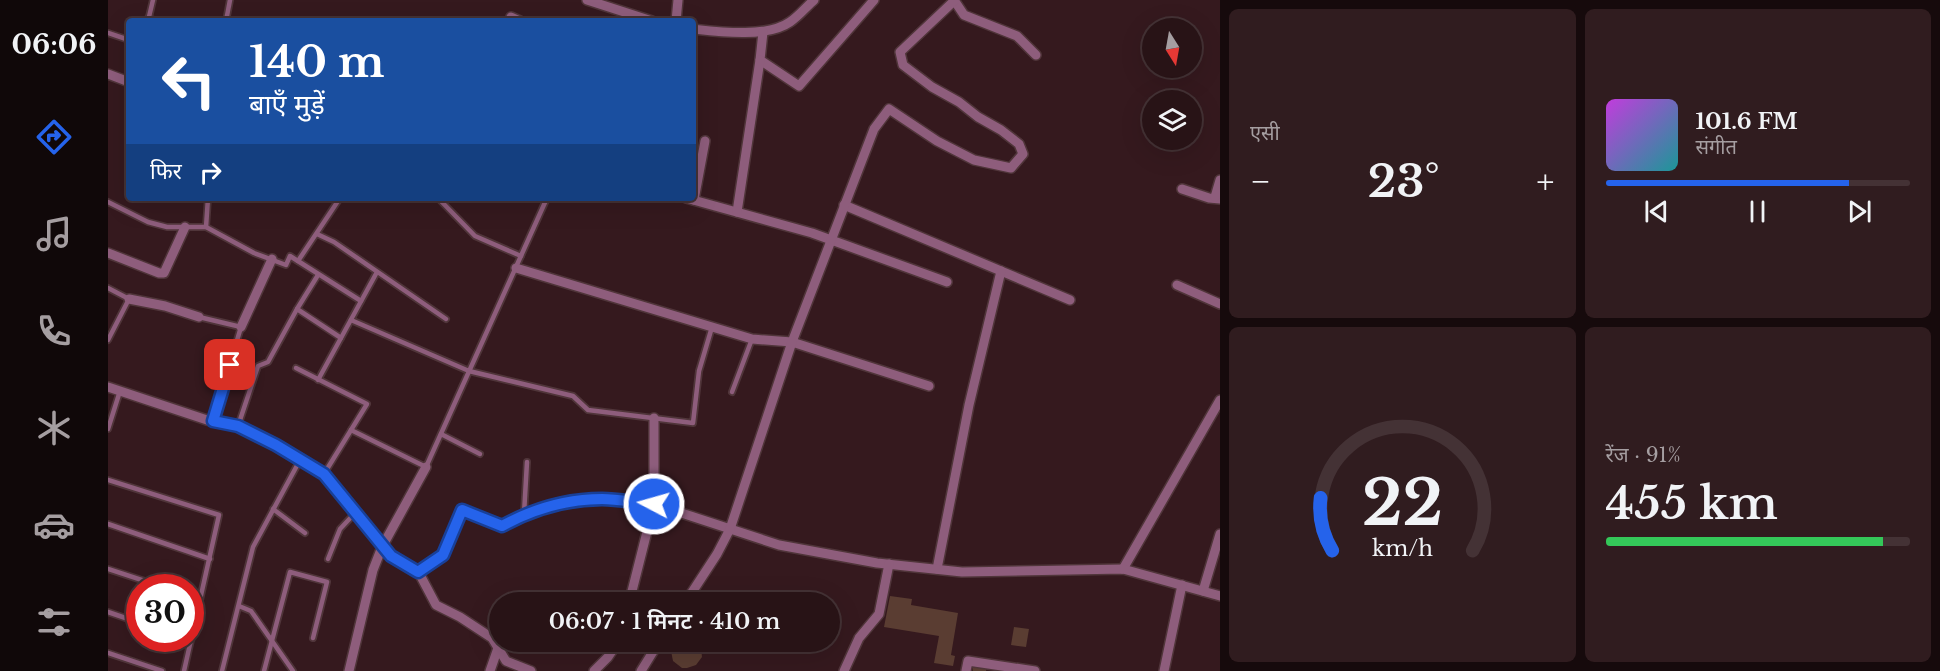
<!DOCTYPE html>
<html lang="hi">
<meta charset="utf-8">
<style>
:root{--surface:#281316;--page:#301c1f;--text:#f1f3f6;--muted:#a59ea1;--line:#443235;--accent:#2563eb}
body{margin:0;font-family:"Libre Baskerville","Noto Sans Devanagari",serif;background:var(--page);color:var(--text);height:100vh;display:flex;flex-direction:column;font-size:22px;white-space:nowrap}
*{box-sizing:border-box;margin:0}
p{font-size:20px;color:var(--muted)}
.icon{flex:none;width:33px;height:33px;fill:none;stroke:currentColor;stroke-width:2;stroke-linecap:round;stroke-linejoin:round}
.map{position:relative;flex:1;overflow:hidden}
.details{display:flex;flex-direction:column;gap:9px;padding:9px;background:#160a0c;width:720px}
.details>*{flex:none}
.top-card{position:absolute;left:18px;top:18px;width:570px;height:183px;border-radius:6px;box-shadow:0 6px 24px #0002,0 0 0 2px var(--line);background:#1a4fa0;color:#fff;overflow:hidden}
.needle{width:39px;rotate:169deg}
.controls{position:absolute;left:1034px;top:18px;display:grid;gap:12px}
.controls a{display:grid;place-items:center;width:60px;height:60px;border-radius:50%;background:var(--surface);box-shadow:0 6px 24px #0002,0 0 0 2px var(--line);font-size:30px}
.speed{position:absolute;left:18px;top:574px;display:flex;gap:12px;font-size:30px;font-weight:700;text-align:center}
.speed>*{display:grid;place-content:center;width:78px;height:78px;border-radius:50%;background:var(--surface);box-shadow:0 6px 24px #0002,0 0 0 2px var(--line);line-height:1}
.speed .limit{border:9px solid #d22;background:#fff;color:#111}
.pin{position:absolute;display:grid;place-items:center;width:51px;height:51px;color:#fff;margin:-26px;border-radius:12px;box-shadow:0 3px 9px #0006}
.me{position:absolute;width:66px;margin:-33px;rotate:276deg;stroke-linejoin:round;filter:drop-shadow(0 0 4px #0008)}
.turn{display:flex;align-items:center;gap:21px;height:126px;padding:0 24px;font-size:27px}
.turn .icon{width:78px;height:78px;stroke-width:2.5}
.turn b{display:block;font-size:42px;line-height:51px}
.then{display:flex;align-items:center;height:57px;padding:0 24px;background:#0003;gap:12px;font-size:22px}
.big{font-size:45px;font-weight:600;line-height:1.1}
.details .card{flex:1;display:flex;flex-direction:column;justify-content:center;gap:9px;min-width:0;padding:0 21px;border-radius:9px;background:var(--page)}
.details .dial{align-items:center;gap:0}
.dial svg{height:156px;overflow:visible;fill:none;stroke:var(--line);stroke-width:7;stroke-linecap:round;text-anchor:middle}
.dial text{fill:var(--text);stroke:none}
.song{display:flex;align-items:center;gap:18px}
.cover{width:72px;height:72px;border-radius:9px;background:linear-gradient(135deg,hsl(290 70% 55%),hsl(180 70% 35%))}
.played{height:6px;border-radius:3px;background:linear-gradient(90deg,var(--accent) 80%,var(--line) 80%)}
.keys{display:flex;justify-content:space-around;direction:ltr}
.heat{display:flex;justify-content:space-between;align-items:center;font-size:33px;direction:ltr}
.charge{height:9px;border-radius:4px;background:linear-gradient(90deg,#34c759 91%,var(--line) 0)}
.details .tiles{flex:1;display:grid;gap:9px;grid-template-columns:repeat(2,1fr)}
.trip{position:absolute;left:381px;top:592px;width:351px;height:60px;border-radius:30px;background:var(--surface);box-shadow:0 6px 24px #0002,0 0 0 2px var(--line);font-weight:600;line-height:60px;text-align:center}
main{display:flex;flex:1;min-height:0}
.tabs{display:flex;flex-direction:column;width:108px;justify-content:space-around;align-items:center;background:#100809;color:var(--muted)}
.tabs .icon{width:42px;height:42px}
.tabs .active{color:var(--accent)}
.tabs b{font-size:27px;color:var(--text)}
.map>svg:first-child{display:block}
</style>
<main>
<nav class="tabs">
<b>06:06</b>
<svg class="icon active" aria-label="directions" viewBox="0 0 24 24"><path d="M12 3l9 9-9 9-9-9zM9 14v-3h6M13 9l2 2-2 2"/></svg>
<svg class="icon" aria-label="music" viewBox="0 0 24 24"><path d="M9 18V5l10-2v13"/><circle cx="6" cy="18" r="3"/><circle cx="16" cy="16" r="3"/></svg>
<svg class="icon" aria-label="phone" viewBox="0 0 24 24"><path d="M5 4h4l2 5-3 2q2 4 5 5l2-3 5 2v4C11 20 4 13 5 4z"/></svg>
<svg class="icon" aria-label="climate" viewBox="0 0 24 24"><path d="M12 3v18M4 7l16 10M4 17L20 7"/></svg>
<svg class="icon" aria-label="car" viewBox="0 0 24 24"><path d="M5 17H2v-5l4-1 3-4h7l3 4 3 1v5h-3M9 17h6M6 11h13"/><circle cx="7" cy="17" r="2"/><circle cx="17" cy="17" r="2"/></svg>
<svg class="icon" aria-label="filters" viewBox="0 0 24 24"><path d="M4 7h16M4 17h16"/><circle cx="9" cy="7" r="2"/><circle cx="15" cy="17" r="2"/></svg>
</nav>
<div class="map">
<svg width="1112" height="671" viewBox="0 0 1112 671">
<rect width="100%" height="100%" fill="#35191e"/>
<g fill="#5a3d32">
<polygon points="782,596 804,599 803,605 850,613 843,655 847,656 845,666 826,663 831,636 776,627"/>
<polygon points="906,627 921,629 918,647 903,645"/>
<polygon points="567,642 591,643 593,647 594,657 588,665 579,668 574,668 565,661 563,651"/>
<polygon points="864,664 879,666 878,671 865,671"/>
</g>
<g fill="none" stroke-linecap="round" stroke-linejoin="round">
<g stroke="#50353a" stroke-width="8">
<g id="service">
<polyline points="40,18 50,21"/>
<polyline points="40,21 45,0"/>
<polyline points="118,21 122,0"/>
<polyline points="0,33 21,40"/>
<polyline points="330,198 367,236 413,256"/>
<polyline points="0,202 40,222 59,227 98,227 146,253 178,265 182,256 253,301"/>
<polyline points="98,227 100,198"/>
<polyline points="209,234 226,242 338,319"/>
<polyline points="190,261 232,198"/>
<polyline points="0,288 21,299 0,340"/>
<polyline points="189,309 233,338"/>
<polyline points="91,317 133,327 105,421"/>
<polyline points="243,320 361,371 465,396 480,410 585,423 591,371 604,327"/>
<polyline points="188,368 259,404 216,474"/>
<polyline points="210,380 269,272"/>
<polyline points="624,392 644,339"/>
<polyline points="130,426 150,366 160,362 189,309 210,275"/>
<polyline points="0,429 12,391"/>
<polyline points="243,430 318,467 439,198"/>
<polyline points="333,434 372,454"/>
<polyline points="0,480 111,515 76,671"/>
<polyline points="165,509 197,533"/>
<polyline points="416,514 419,462"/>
<polyline points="0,524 102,559"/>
<polyline points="220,559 232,529 247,513"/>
<polyline points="0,569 58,588"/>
<polyline points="82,596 92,600"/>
<polyline points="131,606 143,611 185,671"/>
<polyline points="0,612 32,623"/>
<polyline points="0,653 54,671"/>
<polyline points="114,671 145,547 192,460"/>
<polyline points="156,671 182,572 219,582 205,638"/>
</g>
</g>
<g stroke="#50353a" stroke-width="12">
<g id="minor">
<polyline points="479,0 544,21"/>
<polyline points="846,0 856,15 909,36 928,55"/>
<polyline points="403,17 412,21"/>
<polyline points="568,21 570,0"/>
<path d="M585 29C612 32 659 38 682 22 691 16 698 7 706 0"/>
<polyline points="655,32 652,60 691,86 766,0"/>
<polyline points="0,74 21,82"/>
<polyline points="1074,189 1101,198 1112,199"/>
<polyline points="1107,197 1112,180"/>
<polyline points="578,198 704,233 839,282"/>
<polyline points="586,200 597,141"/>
<polyline points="736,205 962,300"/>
<polyline points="629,212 652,60"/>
<polyline points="0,253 51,273 56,273 77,227"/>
<polyline points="408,268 644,339 684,342 821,386"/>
<polyline points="1069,285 1112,304"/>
<polyline points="21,299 57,306 91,317"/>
<polyline points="133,327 164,259"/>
<polyline points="0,387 99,420 130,426 168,445 216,474 283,556 310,571 328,605 352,617 384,638 398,661 423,671"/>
<polyline points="829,569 861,405 893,271"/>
<polyline points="1015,569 1112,400"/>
<polyline points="310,571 335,556 353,510 394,526 416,514 447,504 493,499 546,504 671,545 769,563 854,572 1015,569 1112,596"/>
<polyline points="1095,591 1112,534"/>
<polyline points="521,603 546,504 546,418"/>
<polyline points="577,603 609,554 622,529 684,342 766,129 781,109 829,141 866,160 903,168 915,154 911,144 893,130 870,117 851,102 824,87 795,65 792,52 846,1"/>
<polyline points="241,671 265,570 274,547 318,467"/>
<polyline points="382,671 390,648"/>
<polyline points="486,671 500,657 510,642"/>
<polyline points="533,671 551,642"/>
<polyline points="736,671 751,638 771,614 781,564"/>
<polyline points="858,671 860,661 927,671"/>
<polyline points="1056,671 1074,585"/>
</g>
</g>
<use href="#service" stroke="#8e5d7c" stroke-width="4.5"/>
<use href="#minor" stroke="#8e5d7c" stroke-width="9"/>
</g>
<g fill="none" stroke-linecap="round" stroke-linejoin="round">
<g stroke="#184099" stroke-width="15">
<path id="route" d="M122 365 105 421 130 426 168 445 216 474 283 556 310 572 335 555 354 510 394 526C425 509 459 499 494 499 511 499 529 503 546 504"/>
</g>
<use href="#route" stroke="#2563eb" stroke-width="10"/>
</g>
</svg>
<div class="controls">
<a><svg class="needle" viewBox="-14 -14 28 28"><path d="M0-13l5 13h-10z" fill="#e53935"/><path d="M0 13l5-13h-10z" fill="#a59ea1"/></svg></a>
<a><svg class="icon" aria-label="layers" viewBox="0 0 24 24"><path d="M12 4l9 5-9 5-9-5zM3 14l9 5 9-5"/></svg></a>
</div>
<div class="speed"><div class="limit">30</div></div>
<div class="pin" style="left:122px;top:365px;background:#d93025"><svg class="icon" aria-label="arrive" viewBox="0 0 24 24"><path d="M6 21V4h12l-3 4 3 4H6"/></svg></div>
<svg class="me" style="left:546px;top:504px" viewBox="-20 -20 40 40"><circle r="17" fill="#2563eb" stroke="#fff" stroke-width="3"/><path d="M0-11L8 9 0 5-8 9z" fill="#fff"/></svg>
<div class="trip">06:07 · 1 मिनट · 410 m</div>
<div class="top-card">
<div class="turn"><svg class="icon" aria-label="left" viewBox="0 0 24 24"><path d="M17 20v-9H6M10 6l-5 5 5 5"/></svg><div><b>140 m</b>बाएँ मुड़ें</div></div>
<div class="then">फिर<svg class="icon" aria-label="right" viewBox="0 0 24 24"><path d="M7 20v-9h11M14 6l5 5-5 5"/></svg></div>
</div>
</div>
<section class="details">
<div class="tiles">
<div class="card"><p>एसी</p>
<div class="heat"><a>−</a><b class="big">23°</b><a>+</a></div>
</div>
<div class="card">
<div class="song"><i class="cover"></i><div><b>101.6 FM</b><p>संगीत</p></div></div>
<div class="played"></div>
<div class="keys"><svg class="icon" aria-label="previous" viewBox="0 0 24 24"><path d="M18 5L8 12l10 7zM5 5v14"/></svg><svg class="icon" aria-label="pause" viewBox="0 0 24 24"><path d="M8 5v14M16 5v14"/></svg><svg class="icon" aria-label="next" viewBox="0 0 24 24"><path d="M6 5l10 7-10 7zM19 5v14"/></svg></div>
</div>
<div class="card dial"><svg viewBox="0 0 100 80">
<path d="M14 69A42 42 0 1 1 86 69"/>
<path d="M14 69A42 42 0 0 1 8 42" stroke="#2563eb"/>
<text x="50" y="56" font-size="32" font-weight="700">22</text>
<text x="50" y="72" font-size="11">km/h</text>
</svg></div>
<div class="card"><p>रेंज · 91%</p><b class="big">455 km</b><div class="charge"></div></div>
</div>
</section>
</main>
